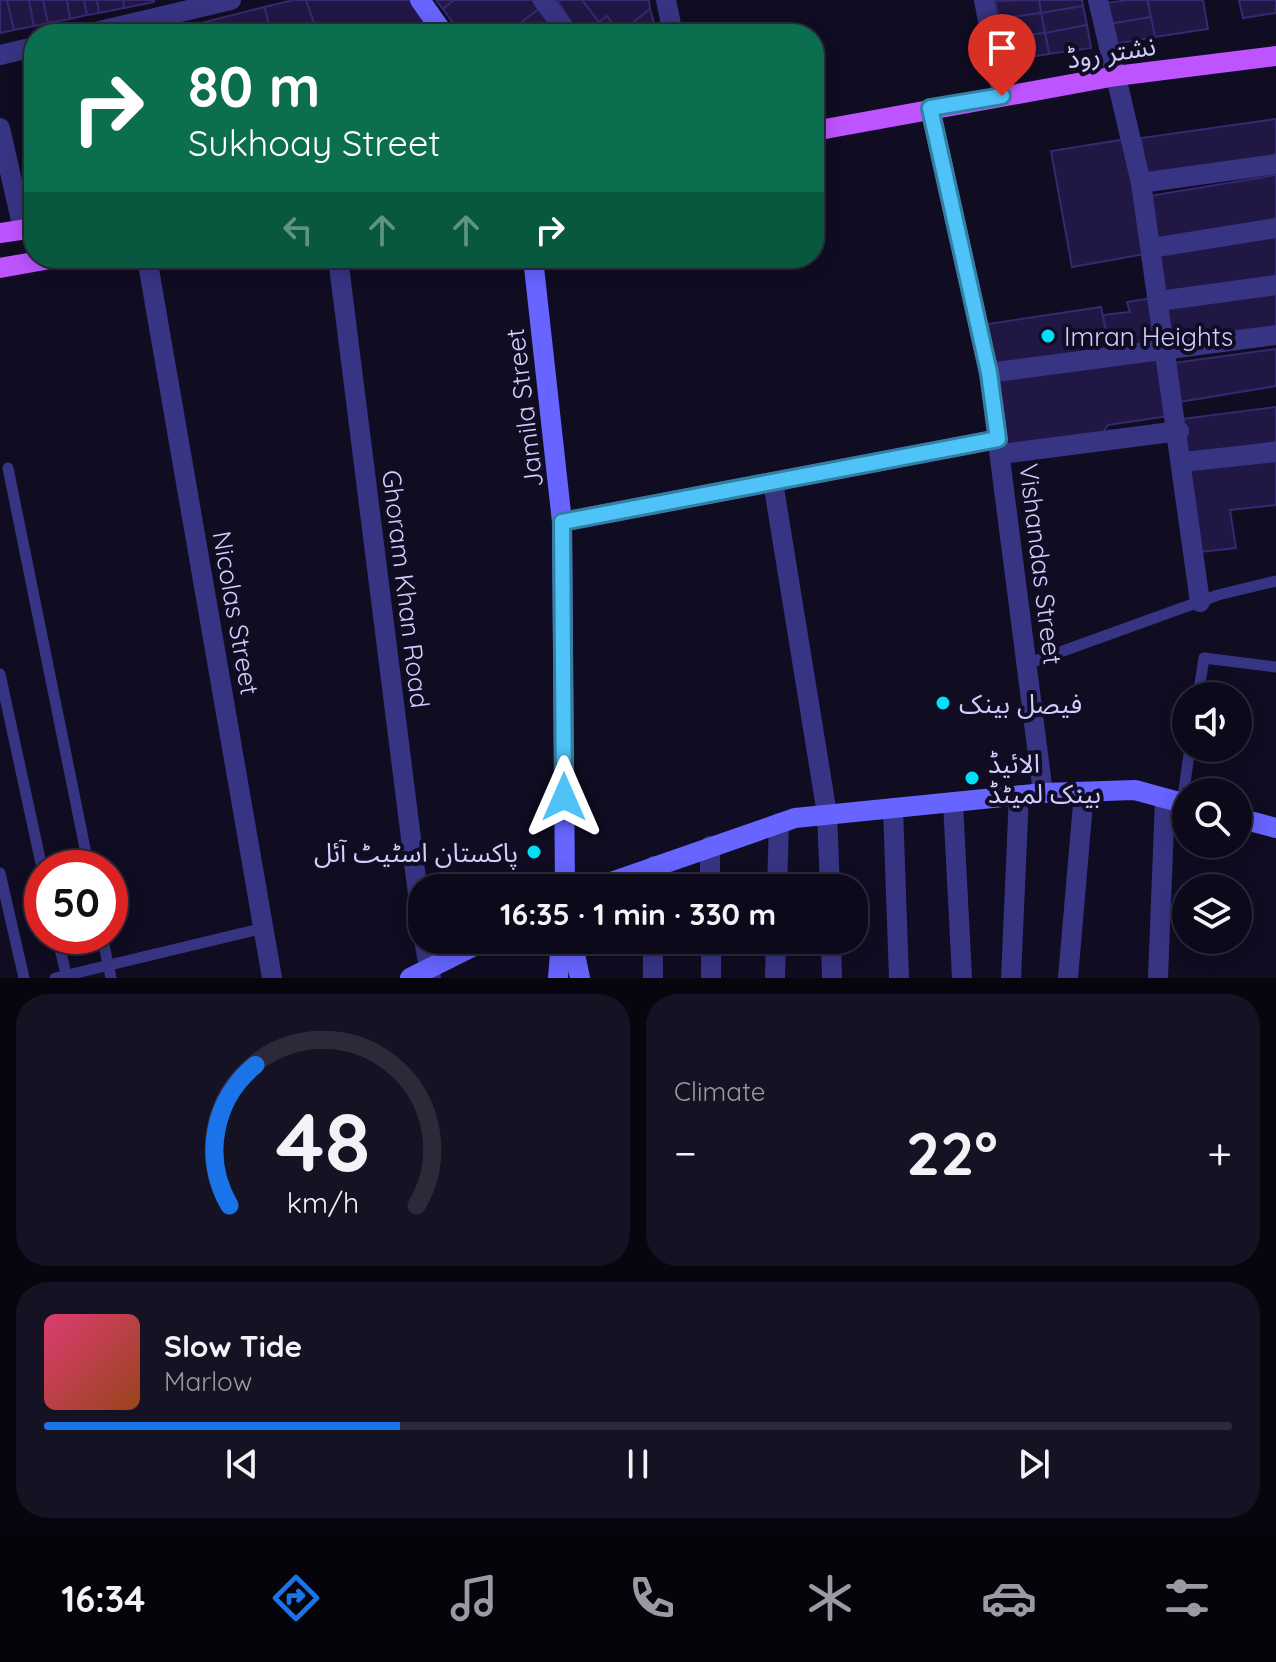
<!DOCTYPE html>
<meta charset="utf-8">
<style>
:root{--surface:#0c091a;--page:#151223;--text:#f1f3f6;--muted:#9a9aa2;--line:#2c2a39;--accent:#1a73e8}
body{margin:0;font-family:Quicksand,"Noto Sans Arabic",sans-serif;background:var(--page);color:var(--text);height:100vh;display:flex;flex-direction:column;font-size:30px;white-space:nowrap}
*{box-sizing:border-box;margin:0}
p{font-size:26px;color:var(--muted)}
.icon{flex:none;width:44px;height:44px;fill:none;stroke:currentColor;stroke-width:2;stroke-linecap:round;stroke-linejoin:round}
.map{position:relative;height:978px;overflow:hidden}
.panel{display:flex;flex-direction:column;gap:16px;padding:16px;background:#07050e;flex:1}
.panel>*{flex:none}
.hud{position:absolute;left:24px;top:24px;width:800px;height:244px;border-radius:32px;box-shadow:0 4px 20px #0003,0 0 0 2px var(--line);background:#0b6e4f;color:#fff;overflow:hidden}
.tools{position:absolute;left:1172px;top:682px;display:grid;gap:16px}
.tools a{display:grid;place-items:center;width:80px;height:80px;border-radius:50%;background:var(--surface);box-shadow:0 4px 20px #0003,0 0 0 2px var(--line);font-size:40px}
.speed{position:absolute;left:24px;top:850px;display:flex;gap:16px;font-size:40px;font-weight:700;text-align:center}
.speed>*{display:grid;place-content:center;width:104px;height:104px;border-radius:50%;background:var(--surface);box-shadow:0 4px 20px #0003,0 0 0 2px var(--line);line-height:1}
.speed .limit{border:12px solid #d22;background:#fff;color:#111}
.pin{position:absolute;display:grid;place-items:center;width:68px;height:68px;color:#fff;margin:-82px -34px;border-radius:50% 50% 50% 0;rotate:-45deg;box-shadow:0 0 8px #0007}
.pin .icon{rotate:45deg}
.me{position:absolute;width:88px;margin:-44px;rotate:0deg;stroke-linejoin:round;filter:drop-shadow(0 0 6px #0008)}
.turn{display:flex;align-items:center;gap:28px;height:168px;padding:0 32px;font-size:36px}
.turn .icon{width:104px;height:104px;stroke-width:2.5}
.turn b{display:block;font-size:56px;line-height:68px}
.lanes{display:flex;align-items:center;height:76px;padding:0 32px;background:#0003;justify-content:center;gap:40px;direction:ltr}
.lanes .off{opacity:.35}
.big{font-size:60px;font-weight:700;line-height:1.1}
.panel .widget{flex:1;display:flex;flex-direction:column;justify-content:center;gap:12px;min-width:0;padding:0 28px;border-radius:32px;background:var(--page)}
.panel .dial{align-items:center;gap:0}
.dial svg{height:208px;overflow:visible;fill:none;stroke:var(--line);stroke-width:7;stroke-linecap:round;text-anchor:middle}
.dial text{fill:var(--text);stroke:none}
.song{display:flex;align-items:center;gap:24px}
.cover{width:96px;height:96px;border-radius:12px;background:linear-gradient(135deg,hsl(340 70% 55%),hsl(20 70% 35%))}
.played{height:8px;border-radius:4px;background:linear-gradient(90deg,var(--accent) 30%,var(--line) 30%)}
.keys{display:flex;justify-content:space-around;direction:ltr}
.heat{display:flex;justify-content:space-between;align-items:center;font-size:44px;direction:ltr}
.panel .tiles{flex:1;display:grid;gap:16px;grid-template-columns:1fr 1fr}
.widget:last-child{grid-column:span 2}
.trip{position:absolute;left:408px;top:874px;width:460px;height:80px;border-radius:32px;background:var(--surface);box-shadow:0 4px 20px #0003,0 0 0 2px var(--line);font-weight:700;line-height:80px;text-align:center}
.tabs{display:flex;height:128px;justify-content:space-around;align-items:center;background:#05040a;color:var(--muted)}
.tabs .icon{width:56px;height:56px}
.tabs .current{color:var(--accent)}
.tabs b{font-size:36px;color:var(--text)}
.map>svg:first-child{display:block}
</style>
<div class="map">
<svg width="1276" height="978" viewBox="0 0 1276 978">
<rect width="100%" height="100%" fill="#100c22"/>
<g fill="#201744" stroke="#362871" stroke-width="2">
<polygon points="0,0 7,0 14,30 0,33"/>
<polygon points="7,0 29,0 34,26 14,30"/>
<polygon points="29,0 43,0 48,23 34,26"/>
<polygon points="43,0 67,0 70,19 48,23"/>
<polygon points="67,0 84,0 87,15 70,19"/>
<polygon points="84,0 97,0 99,13 87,15"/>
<polygon points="97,0 123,0 124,8 99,13"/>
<polygon points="123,0 154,0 154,2 124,8"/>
<polygon points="294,0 306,0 318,34 272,34 264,7"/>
<polygon points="306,0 412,0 437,34 318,34"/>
<polygon points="436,0 454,0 443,9"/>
<polygon points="454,0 532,0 539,9 506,34 461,34 443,9"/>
<polygon points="557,0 582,0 599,22 607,16 619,33 650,9 657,34 579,34"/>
<polygon points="582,0 649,0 650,9 619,33 607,16 599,22"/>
<polygon points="1039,0 1082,0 1083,6 1041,13"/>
<polygon points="1039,0 1041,13 999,19 995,1"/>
<polygon points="1128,0 1147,0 1151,17 1104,25 1100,4"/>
<polygon points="1148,0 1203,0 1208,29 1154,37"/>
<polygon points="1239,0 1276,0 1276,13 1243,18"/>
<polygon points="1083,6 1087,25 1045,33 1041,13"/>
<polygon points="264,7 272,34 171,34 170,31"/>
<polygon points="539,9 553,28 546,34 506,34"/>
<polygon points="1041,13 1045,33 1003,38 999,19"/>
<polygon points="1151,17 1155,37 1108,45 1104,25"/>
<polygon points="1087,25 1091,48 1049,54 1045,33"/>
<polygon points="1045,33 1049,54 1007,61 1003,38"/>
<polygon points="1276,119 1276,157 1146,177 1141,138"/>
<polygon points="1127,139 1145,254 1072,267 1051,151"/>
<polygon points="34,168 34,200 29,197 23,171"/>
<polygon points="1276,175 1276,223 1156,242 1149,196"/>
<polygon points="1276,235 1276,279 1163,294 1157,251"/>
<polygon points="1276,290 1276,327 1170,342 1165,306"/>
<polygon points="1153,298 1160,341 1109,348 1103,315 1130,312 1127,302"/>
<polygon points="1101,307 1109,348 995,366 988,324"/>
<polygon points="1276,349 1276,386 1179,402 1173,363"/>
<polygon points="1160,359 1169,416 1108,425 1102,433 1006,445 997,380"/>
<polygon points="1276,407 1276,442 1186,455 1181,419"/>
<polygon points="1276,459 1276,505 1230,510 1236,548 1200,552 1190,468"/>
</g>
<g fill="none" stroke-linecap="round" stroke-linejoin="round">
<g stroke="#373484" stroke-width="11">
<polyline points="8,468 89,868"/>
<polyline points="1027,664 1218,595 1276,581"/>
<polyline points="0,674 42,868"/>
<polyline points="1198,696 1204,658 1276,667"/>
<polyline points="1182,803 1190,748"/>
<polyline points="0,873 24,978"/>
<polyline points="57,936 67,978"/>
<polyline points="102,936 111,978"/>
<polyline points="55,978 264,928"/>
</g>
<g stroke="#373484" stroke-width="20">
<polyline points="543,0 568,34"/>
<polyline points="666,0 673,34"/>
<polyline points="984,0 1002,96"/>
<polyline points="1098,0 1141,183 1200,602"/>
<polyline points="87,34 231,0"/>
<polyline points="0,55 34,47"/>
<polyline points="930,108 989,373 1043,793"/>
<polyline points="0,128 23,229"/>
<polyline points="1141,183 1276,164"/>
<polyline points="1151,248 1276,228"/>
<polyline points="147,258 272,978"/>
<polyline points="338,258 422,926"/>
<polyline points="1159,301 1276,285"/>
<polyline points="989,373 1276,335"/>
<polyline points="1001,454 1179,431"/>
<polyline points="1183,462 1276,452"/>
<polyline points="773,482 827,814 830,888"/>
<polyline points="562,522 998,439"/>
<polyline points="953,802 962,978"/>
<polyline points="893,808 899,978"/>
<polyline points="710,846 710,888"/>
<polyline points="654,888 654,866"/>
<polyline points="777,888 779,823"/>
<polyline points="424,940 431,978"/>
<polyline points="711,940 711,978"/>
<polyline points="831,940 832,978"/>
<polyline points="653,978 653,940"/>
<polyline points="775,978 776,940"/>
<polyline points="1011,978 1019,795"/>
<polyline points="1068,978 1084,792"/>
<polyline points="1158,978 1165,799"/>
</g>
<g stroke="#6764ff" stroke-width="20">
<polyline points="420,0 444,34"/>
<polyline points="533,258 562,522 565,888"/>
<polyline points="1238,818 1276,828"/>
<polyline points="594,888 795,818 1043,793 1135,790 1186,804"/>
<polyline points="572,940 580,978"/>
<polyline points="410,978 486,940"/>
<polyline points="558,978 561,940"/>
</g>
<g stroke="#be54ff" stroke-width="20">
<polyline points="814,131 1116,76 1276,56"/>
<polyline points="0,233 34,228"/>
<polyline points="0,268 56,258"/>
</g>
</g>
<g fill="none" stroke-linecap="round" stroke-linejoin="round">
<g stroke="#337fa1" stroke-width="20">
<polyline id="route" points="564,797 562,522 998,439 989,373 930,108 1002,96"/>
</g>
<use href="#route" stroke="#4fc3f7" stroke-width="14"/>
</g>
<g fill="#00e1f8" stroke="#100c22" stroke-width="3">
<circle cx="1048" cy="336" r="8"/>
<circle cx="943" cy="703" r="8"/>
<circle cx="972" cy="778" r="8"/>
<circle cx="534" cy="852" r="8"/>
</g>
<g text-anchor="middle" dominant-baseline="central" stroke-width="8" stroke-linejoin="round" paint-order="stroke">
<g font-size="26" fill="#d2cdff" stroke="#100c22">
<text transform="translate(1111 52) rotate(-9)">نشتر روڈ</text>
<text transform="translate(524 408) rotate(-97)">Jamila Street</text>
<text transform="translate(1041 564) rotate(83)">Vishandas Street</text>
<text transform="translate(406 589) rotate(83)">Ghoram Khan Road</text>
<text transform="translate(236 613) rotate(80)">Nicolas Street</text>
</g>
<g font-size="26" fill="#d2cdff" stroke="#100c22" text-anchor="start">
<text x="1064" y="336">Imran Heights</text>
<text x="959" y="703">فیصل بینک</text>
<text x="988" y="763">الائیڈ<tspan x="988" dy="30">بینک لمیٹڈ</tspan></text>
<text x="518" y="852" text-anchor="end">پاکستان اسٹیٹ آئل</text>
</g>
</g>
</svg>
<div class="tools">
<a><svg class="icon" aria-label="sound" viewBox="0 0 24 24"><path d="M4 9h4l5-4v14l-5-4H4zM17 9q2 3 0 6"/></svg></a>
<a><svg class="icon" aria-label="search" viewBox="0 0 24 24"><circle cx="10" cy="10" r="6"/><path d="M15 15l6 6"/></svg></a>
<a><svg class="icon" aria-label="layers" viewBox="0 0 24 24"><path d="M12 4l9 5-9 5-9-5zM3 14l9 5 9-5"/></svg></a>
</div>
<div class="speed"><div class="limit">50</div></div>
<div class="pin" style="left:1002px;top:96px;background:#d93025"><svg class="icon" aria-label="arrive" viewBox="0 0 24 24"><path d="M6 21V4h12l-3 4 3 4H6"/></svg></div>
<svg class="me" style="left:564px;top:797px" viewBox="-20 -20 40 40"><path d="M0-17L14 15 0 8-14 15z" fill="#4fc3f7" stroke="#fff" stroke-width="4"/></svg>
<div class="trip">16:35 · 1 min · 330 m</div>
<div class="hud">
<div class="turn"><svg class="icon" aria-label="right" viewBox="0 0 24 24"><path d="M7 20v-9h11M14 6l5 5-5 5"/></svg><div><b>80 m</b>Sukhoay Street</div></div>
<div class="lanes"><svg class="icon off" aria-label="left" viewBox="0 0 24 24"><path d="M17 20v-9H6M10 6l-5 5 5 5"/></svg><svg class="icon off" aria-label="ahead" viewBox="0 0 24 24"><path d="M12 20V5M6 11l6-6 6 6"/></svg><svg class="icon off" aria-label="ahead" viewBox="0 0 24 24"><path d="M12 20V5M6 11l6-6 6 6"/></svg><svg class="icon" aria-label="right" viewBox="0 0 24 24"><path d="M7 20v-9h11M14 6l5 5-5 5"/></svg></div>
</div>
</div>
<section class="panel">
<div class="tiles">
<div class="widget dial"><svg viewBox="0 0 100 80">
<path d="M14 69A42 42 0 1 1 86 69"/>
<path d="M14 69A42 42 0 0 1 24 15" stroke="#1a73e8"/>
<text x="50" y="56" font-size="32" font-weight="700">48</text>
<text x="50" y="72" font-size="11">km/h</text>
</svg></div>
<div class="widget"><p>Climate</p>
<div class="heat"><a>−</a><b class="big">22°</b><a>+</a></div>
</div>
<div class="widget">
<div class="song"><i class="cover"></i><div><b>Slow Tide</b><p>Marlow</p></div></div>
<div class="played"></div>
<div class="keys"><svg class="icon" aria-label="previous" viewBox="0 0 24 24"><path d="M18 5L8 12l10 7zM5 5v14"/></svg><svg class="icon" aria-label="pause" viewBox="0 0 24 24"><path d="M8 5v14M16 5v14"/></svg><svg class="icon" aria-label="next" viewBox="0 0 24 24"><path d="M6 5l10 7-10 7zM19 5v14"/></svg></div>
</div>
</div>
</section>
<nav class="tabs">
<b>16:34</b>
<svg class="icon current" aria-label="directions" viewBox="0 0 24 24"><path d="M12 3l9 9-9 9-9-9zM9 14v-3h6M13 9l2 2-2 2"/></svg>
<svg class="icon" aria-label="music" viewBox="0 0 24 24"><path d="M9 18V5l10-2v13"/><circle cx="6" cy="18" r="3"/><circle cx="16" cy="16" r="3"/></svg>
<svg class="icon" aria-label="phone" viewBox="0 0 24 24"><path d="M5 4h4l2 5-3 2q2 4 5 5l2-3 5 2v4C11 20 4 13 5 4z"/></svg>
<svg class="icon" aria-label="climate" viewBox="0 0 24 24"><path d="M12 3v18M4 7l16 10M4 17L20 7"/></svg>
<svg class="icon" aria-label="car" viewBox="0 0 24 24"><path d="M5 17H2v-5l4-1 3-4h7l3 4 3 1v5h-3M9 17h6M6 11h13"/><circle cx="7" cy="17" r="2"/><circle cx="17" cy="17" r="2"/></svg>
<svg class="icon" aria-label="filters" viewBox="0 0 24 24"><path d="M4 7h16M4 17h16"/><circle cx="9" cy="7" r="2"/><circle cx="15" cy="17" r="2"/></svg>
</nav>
